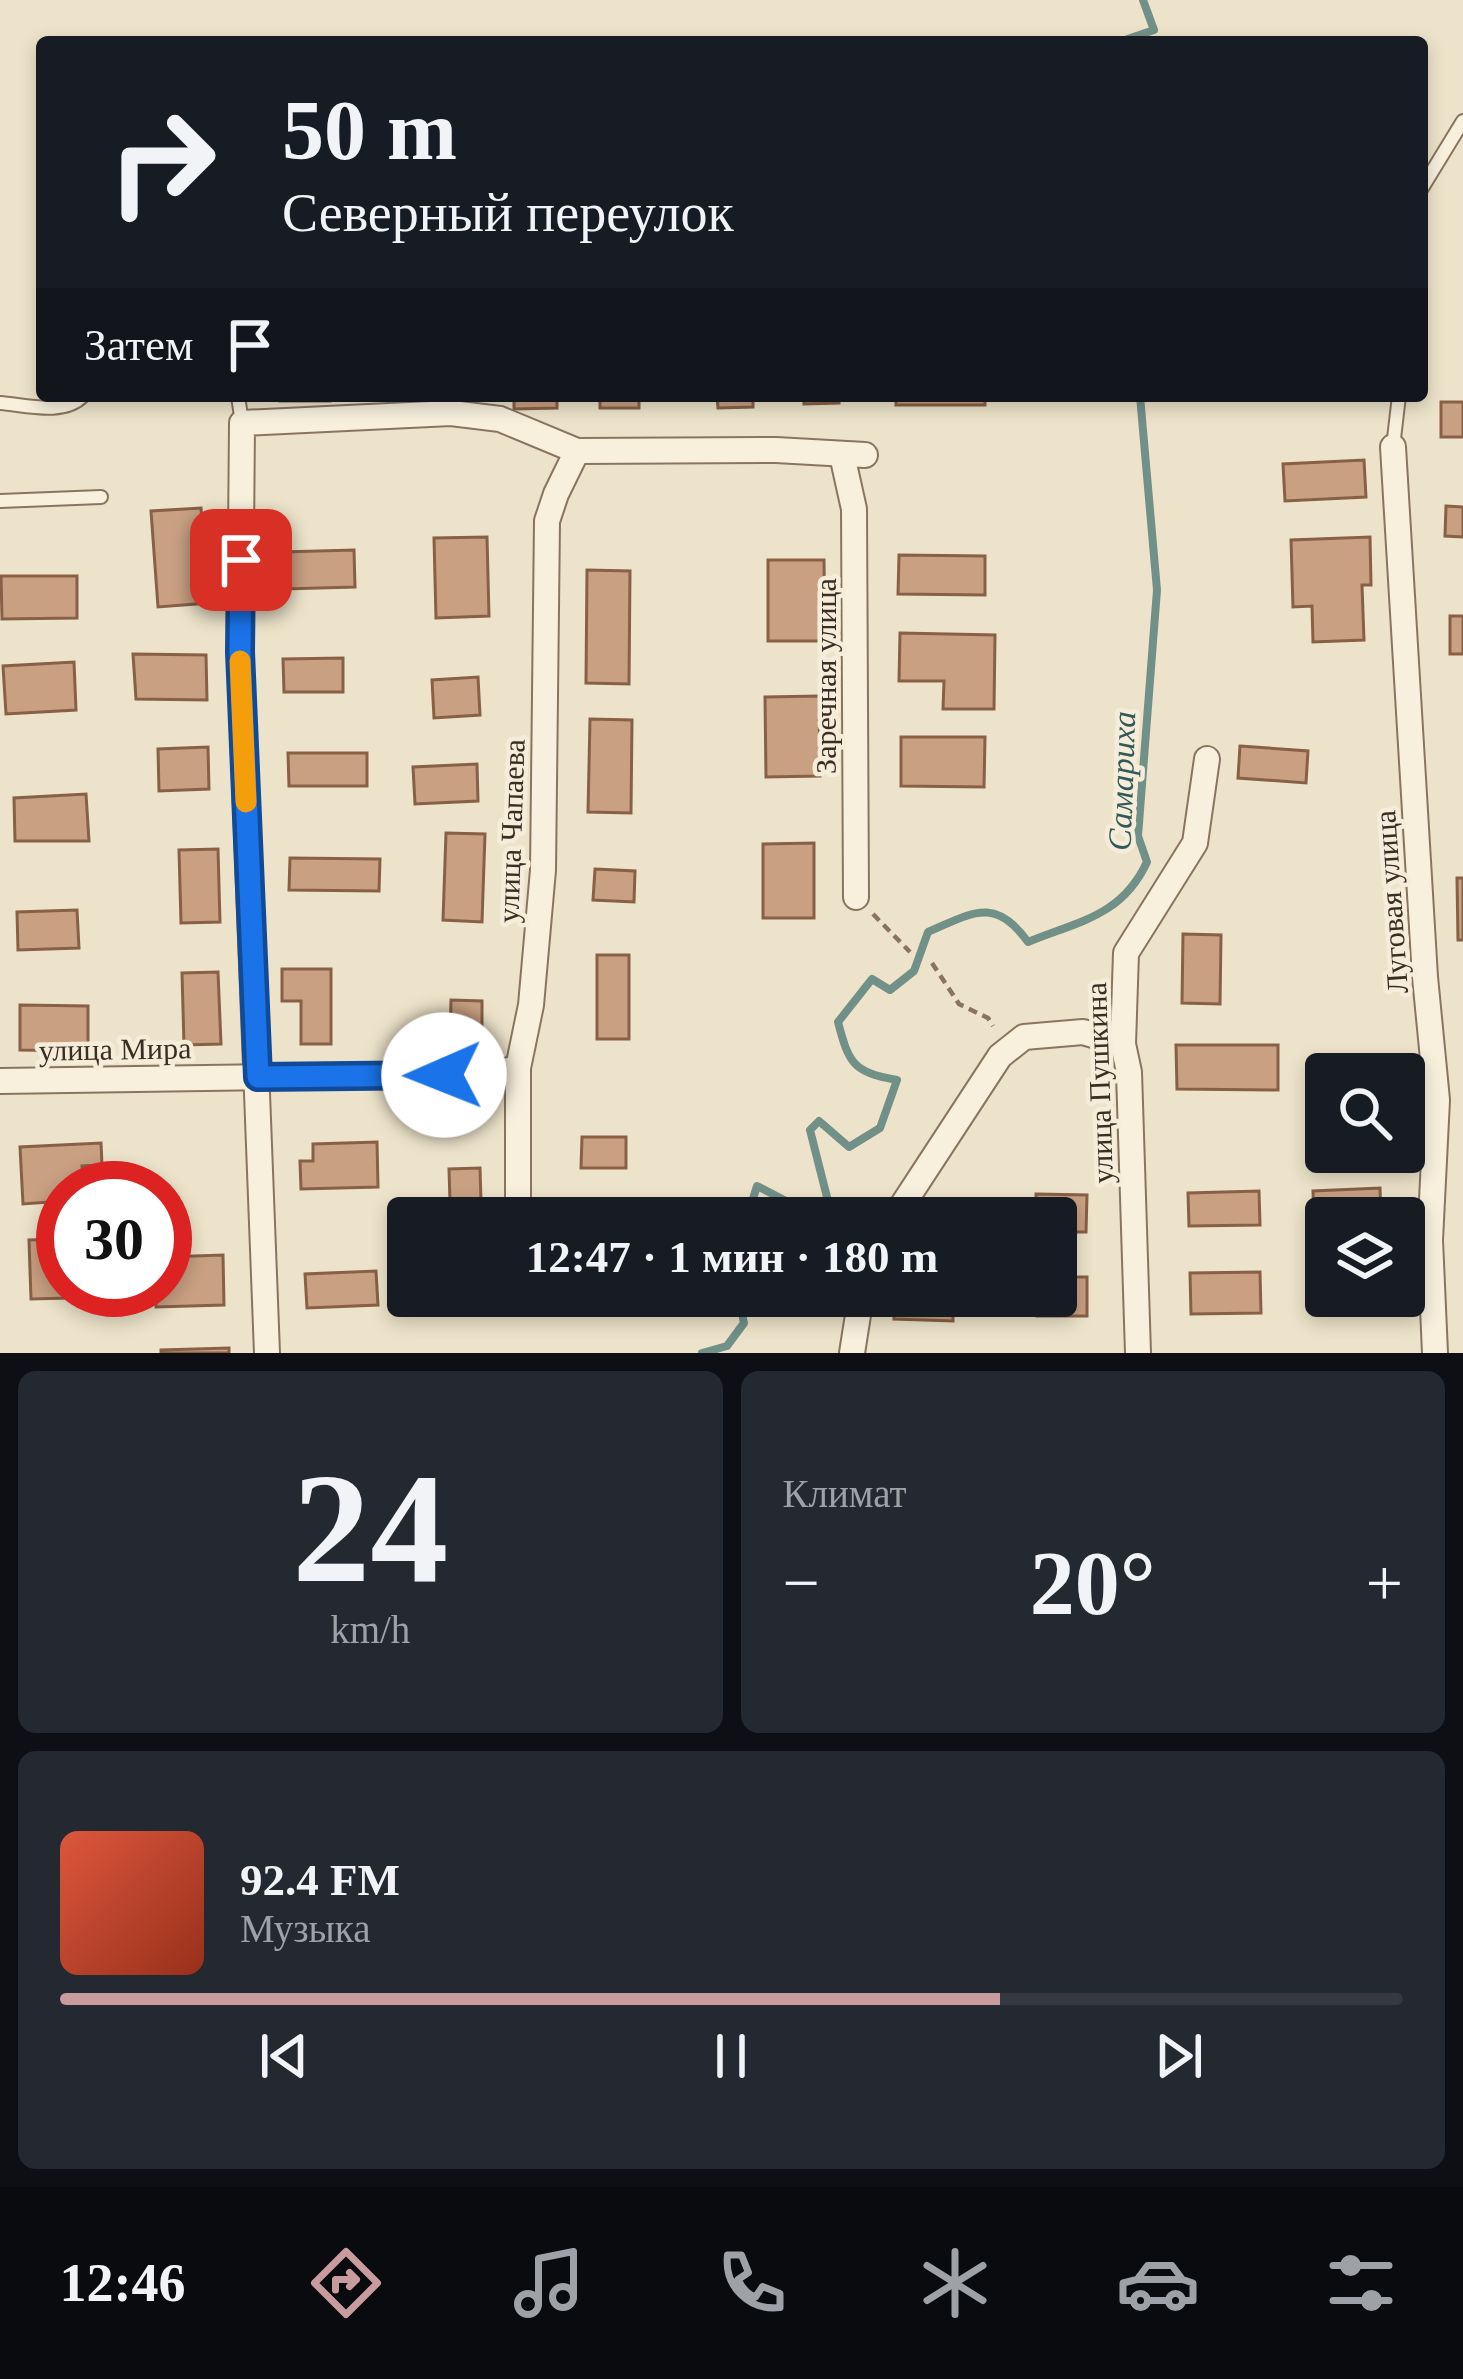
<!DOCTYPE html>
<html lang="ru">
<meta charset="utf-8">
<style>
:root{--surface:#171b24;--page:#242831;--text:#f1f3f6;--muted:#9ea1a6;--line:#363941;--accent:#c89c9e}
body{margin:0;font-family:Georgia,serif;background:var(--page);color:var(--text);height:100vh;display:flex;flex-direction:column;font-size:45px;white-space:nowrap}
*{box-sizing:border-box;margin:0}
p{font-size:39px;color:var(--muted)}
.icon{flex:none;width:66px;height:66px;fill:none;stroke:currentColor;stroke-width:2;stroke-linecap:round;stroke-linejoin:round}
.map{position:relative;height:1353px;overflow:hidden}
.details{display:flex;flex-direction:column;gap:18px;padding:18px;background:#0d0f14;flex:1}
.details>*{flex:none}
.top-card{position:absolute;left:36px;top:36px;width:1392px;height:366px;border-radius:12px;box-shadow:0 6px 18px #0003;background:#171b24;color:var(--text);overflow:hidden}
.fabs{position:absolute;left:1305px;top:1053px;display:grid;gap:24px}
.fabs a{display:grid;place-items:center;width:120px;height:120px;border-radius:12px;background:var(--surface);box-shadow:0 6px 18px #0003;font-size:60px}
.speed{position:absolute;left:36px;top:1161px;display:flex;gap:24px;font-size:60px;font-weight:700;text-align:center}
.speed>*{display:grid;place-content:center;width:156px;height:156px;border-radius:50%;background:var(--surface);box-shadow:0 6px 18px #0003;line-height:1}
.speed .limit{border:18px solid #d22;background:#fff;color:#111}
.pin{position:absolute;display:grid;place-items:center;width:102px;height:102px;color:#fff;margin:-51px;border-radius:24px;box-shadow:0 6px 18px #0006}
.me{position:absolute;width:132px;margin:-66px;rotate:269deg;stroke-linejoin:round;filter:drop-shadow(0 0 9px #0008)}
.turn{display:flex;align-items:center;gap:42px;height:252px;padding:0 48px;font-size:54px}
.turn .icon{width:156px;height:156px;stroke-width:2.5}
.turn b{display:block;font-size:84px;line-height:102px}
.then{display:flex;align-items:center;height:114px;padding:0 48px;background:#0003;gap:24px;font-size:45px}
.big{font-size:90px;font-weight:800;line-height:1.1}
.details .tile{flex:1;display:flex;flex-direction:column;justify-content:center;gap:18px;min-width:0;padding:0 42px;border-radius:18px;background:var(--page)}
.details .dial{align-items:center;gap:0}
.dial b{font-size:156px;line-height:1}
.song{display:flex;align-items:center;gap:36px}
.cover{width:144px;height:144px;border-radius:18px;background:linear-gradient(135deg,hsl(10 70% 55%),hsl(10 70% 35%))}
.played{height:12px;border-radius:6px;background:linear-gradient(90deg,var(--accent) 70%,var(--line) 70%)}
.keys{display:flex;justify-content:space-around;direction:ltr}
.heat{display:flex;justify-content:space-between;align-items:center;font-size:66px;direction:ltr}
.details .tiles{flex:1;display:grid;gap:18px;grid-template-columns:1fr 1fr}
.tile:last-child{grid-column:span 2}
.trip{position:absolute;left:387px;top:1197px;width:690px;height:120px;border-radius:12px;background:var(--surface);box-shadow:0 6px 18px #0003;font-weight:800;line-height:120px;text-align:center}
.tabs{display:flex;height:192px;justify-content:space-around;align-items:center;background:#090b0e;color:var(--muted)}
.tabs .icon{width:84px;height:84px}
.tabs .on{color:var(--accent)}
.tabs b{font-size:54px;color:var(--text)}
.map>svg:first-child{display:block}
</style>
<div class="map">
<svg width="1463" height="1353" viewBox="0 0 1463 1353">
<rect width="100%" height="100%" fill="#ede3ca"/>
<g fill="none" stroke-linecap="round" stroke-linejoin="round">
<g stroke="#719088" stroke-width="8">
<polyline points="1119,42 1154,30 1143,0"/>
<polyline points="747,1218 757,1186 786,1201 800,1218"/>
<path d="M824 1218 830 1209 810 1130 819 1121 849 1147 880 1128 897 1080C853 1072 849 1064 838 1022L872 979 890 990 914 971 928 932C972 913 995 896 1028 942 1079 921 1122 916 1147 862L1138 836 1157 590 1140 396"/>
<polyline points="702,1353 727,1346 744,1323 738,1296"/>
</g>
</g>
<g fill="#c9a082" stroke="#876046" stroke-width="3">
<rect x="280" y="396" width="50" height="5"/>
<polygon points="514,396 557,396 557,408 514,409"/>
<rect x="600" y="396" width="39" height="12"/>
<polygon points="717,396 753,396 753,407 718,408"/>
<polygon points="804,396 839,396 839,403 804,404"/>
<rect x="896" y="396" width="89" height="9"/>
<rect x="1441" y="402" width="22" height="35"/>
<polygon points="1364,460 1366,497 1285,501 1283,464"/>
<polygon points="1446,506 1463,507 1463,537 1445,536"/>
<polygon points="201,508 208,603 158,607 151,511"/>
<polygon points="487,537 489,616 436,618 434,538"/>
<polygon points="1370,537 1371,585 1362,585 1364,640 1313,642 1312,606 1293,607 1291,540"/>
<polygon points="354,550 355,587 284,589 282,552"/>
<polygon points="899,555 985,556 985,595 898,594"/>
<polygon points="768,560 824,560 825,641 768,641"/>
<polygon points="587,570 630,571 629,684 586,683"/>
<polygon points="1,576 77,576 77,618 2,619"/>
<rect x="1450" y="616" width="13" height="38"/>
<polygon points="900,633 995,635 994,709 943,709 944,681 899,681"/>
<polygon points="133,654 206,655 207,700 136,699"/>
<polygon points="343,658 343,692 284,692 283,659"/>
<polygon points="74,662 76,710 6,714 3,666"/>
<polygon points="478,677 480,715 434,718 432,680"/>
<polygon points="819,696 820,776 766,777 765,697"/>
<polygon points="590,719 632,720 631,813 588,812"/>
<polygon points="901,737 985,737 984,787 901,786"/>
<polygon points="1240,746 1308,751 1306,783 1238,778"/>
<polygon points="208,747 209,789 159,791 158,749"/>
<polygon points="288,753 367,753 367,786 289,786"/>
<polygon points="477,764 478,801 415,804 413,767"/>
<polygon points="86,794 89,841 15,841 14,798"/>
<polygon points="446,833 485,834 482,922 443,920"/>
<polygon points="814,843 814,918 763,918 763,844"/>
<polygon points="218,849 220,922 181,923 179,850"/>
<polygon points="290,858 380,859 379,891 289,890"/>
<polygon points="595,869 635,871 634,902 593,900"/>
<polygon points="1457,878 1463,878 1463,940 1458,940"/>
<polygon points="77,910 79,948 18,950 17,912"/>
<polygon points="1183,934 1221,935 1220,1004 1182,1003"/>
<rect x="597" y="955" width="32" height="84"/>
<polygon points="282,969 331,969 331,1044 301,1044 301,1001 282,1001"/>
<polygon points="218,972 221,1044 184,1045 182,973"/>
<polygon points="451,1000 482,1001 482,1042 450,1041"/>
<polygon points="20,1005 88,1006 88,1051 20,1050"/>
<polygon points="1176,1045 1278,1045 1278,1090 1177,1089"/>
<polygon points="582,1137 626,1137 626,1168 581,1168"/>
<polygon points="377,1142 378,1187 301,1189 300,1161 313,1161 313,1144"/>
<polygon points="101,1143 102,1165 82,1166 83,1188 63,1188 63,1201 23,1204 20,1147"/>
<polygon points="480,1168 481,1201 450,1202 449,1169"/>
<polygon points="1380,1188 1381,1218 1326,1218 1326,1223 1314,1224 1313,1191"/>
<polygon points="1259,1191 1260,1225 1189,1226 1188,1193"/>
<polygon points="1036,1194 1087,1195 1086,1232 1056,1232 1056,1218 1036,1218"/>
<polygon points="63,1239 63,1290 111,1290 111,1297 31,1299 29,1240"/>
<polygon points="223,1255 224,1305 156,1307 155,1290 165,1290 165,1257"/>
<polygon points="376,1271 378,1305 307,1308 305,1274"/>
<polygon points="1260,1272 1261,1313 1191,1314 1190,1273"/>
<polygon points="1056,1277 1087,1277 1087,1316 1037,1316 1037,1296 1056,1296"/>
<polygon points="895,1296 953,1296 953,1321 894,1319"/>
<polygon points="1340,1296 1382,1296 1382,1311 1341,1312"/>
<polygon points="229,1348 229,1353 161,1353 161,1350"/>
</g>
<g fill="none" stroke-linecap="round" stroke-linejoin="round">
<g stroke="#89755f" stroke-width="16">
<g id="lane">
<polyline points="1422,188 1463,121"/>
<polyline points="238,396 242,423"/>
<path d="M0 403C26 405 63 416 83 396"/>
<polyline points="1393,447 1399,396"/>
<polyline points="0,501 101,497"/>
</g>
</g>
<g stroke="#89755f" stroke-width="28">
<g id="street">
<polyline points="1393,447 1425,977 1437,1100 1430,1240 1435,1353"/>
<polyline points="842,455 854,509 856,897"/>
<polyline points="0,1081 490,1074 518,1068"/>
<polyline points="518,1218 518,1068 531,1005 543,870 547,521 556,494 577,451"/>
<polyline points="894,1218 1000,1056 1024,1037 1083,1032 1123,1044"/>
<polyline points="267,1353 240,652 242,423 451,413 500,419 577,451 776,450 865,455"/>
<polyline points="852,1353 861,1296"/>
<polyline points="1138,1353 1129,1072 1123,1044 1126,953 1195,843 1207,759"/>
</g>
</g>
<g stroke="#89755f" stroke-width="4.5" stroke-dasharray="9 6" stroke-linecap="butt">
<polyline points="873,914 910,952"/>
<polyline points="932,963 959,1004 988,1018 993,1026"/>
</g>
<use href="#lane" stroke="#f8f0dd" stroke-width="12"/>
<use href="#street" stroke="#f8f0dd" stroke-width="24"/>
</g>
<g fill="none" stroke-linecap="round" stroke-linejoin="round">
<g stroke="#114b97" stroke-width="30">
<polyline id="route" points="241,560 240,652 258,1077 444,1075"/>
</g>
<use href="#route" stroke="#1a73e8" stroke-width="21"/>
<polyline stroke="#f59e0b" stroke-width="21" points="240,661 246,802"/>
</g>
<g text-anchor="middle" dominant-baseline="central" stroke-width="9" stroke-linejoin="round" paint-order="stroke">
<g font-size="30" fill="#3a2e22" stroke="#f5edda">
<text transform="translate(825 676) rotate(-90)">Заречная улица</text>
<text transform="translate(511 831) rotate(-88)">улица Чапаева</text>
<text transform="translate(1391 902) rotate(-94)">Луговая улица</text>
<text transform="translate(115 1049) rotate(-1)">улица Мира</text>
<text transform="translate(1099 1083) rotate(-92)">улица Пушкина</text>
</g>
<g font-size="33" font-style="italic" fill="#325957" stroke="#f5edda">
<text transform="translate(1122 781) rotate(-88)">Самариха</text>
</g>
</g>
</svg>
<div class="fabs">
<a><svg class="icon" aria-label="search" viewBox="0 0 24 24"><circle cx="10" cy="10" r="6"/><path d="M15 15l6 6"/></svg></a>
<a><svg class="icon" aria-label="layers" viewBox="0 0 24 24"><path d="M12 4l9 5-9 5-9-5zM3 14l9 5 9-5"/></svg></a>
</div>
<div class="speed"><div class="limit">30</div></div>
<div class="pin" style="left:241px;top:560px;background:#d93025"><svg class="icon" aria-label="arrive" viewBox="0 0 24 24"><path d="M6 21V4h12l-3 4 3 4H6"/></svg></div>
<svg class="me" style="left:444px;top:1075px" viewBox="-20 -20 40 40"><circle r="19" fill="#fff"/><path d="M0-13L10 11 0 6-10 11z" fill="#1a73e8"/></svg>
<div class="trip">12:47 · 1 мин · 180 m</div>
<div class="top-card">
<div class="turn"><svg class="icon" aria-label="right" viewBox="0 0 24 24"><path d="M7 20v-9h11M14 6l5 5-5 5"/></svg><div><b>50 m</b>Северный переулок</div></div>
<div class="then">Затем<svg class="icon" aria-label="arrive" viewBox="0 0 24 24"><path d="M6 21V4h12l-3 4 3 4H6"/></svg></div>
</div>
</div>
<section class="details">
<div class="tiles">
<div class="tile dial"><b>24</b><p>km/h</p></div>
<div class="tile"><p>Климат</p>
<div class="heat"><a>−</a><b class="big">20°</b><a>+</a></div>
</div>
<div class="tile">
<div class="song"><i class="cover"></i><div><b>92.4 FM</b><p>Музыка</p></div></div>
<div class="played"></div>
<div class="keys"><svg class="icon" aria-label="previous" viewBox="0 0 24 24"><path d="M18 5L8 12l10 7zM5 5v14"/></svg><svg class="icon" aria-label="pause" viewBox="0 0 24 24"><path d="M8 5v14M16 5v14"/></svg><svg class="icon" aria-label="next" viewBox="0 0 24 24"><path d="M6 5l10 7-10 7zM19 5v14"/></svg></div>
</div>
</div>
</section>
<nav class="tabs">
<b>12:46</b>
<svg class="icon on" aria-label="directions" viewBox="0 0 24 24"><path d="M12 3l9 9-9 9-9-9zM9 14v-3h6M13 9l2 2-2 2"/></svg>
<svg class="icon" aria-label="music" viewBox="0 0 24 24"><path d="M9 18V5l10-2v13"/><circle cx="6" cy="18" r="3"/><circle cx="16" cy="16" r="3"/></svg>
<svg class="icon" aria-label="phone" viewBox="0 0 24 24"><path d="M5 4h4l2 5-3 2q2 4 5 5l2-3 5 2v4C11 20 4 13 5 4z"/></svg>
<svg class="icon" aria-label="climate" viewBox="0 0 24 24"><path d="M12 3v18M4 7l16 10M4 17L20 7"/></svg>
<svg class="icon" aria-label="car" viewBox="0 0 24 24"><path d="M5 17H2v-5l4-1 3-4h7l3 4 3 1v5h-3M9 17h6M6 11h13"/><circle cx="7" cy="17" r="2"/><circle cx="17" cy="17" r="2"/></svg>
<svg class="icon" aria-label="filters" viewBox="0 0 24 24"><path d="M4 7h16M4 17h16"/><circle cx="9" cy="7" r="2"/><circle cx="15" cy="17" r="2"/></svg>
</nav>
